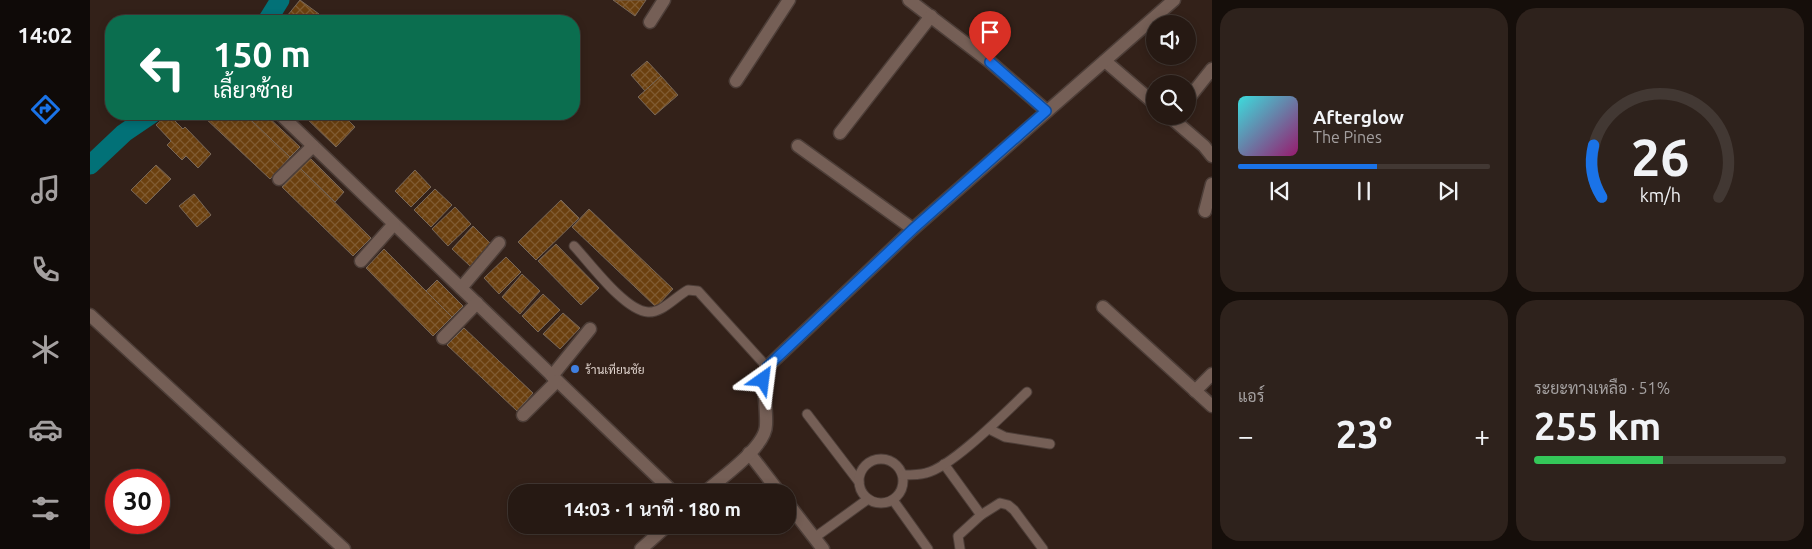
<!DOCTYPE html>
<html lang="th">
<meta charset="utf-8">
<style>
:root{--surface:#261913;--page:#2e221c;--text:#f1f3f6;--muted:#a4a0a0;--line:#423833;--accent:#1a73e8}
body{margin:0;font-family:Ubuntu,Sarabun,sans-serif;background:var(--page);color:var(--text);height:100vh;display:flex;flex-direction:column;font-size:19px;white-space:nowrap}
*{box-sizing:border-box;margin:0}
p{font-size:16px;color:var(--muted)}
.icon{flex:none;width:28px;height:28px;fill:none;stroke:currentColor;stroke-width:2;stroke-linecap:round;stroke-linejoin:round}
.map{position:relative;flex:1;overflow:hidden}
.details{display:flex;flex-direction:column;gap:8px;padding:8px;background:#150e0a;width:600px}
.details>*{flex:none}
.banner{position:absolute;left:15px;top:15px;width:475px;height:105px;border-radius:20px;box-shadow:0 2px 8px #0003,0 0 0 1px var(--line);background:#0b6e4f;color:#fff;overflow:hidden}
.fabs{position:absolute;left:1056px;top:15px;display:grid;gap:10px}
.fabs a{display:grid;place-items:center;width:50px;height:50px;border-radius:50%;background:var(--surface);box-shadow:0 2px 8px #0003,0 0 0 1px var(--line);font-size:25px}
.speed{position:absolute;left:15px;top:469px;display:flex;gap:10px;font-size:25px;font-weight:700;text-align:center}
.speed>*{display:grid;place-content:center;width:65px;height:65px;border-radius:50%;background:var(--surface);box-shadow:0 2px 8px #0003,0 0 0 1px var(--line);line-height:1}
.speed .limit{border:8px solid #d22;background:#fff;color:#111}
.pin{position:absolute;display:grid;place-items:center;width:42px;height:42px;color:#fff;margin:-51px -21px;border-radius:50% 50% 50% 0;rotate:-45deg;box-shadow:0 0 5px #0007}
.pin .icon{rotate:45deg}
.me{position:absolute;width:55px;margin:-28px;rotate:31deg;stroke-linejoin:round;filter:drop-shadow(0 0 4px #0008)}
.turn{display:flex;align-items:center;gap:18px;height:105px;padding:0 25px;font-size:22px}
.turn .icon{width:65px;height:65px;stroke-width:2.5}
.turn b{display:block;font-size:35px;line-height:42px}
.big{font-size:38px;font-weight:600;line-height:1.1}
.details .widget{flex:1;display:flex;flex-direction:column;justify-content:center;gap:8px;min-width:0;padding:0 18px;border-radius:20px;background:var(--page)}
.details .dial{align-items:center;gap:0}
.dial svg{height:130px;overflow:visible;fill:none;stroke:var(--line);stroke-width:7;stroke-linecap:round;text-anchor:middle}
.dial text{fill:var(--text);stroke:none}
.song{display:flex;align-items:center;gap:15px}
.cover{width:60px;height:60px;border-radius:8px;background:linear-gradient(135deg,hsl(180 70% 55%),hsl(320 70% 35%))}
.played{height:5px;border-radius:2px;background:linear-gradient(90deg,var(--accent) 55%,var(--line) 55%)}
.keys{display:flex;justify-content:space-around;direction:ltr}
.heat{display:flex;justify-content:space-between;align-items:center;font-size:28px;direction:ltr}
.charge{height:8px;border-radius:4px;background:linear-gradient(90deg,#34c759 51%,var(--line) 0)}
.details .tiles{flex:1;display:grid;gap:8px;grid-template-columns:repeat(2,1fr)}
.trip{position:absolute;left:418px;top:484px;width:288px;height:50px;border-radius:20px;background:var(--surface);box-shadow:0 2px 8px #0003,0 0 0 1px var(--line);font-weight:600;line-height:50px;text-align:center}
main{display:flex;flex:1;min-height:0}
.tabs{display:flex;flex-direction:column;width:90px;justify-content:space-around;align-items:center;background:#0f0a08;color:var(--muted)}
.tabs .icon{width:35px;height:35px}
.tabs .selected{color:var(--accent)}
.tabs b{font-size:22px;color:var(--text)}
.map>svg:first-child{display:block}
</style>
<main>
<nav class="tabs">
<b>14:02</b>
<svg class="icon selected" aria-label="directions" viewBox="0 0 24 24"><path d="M12 3l9 9-9 9-9-9zM9 14v-3h6M13 9l2 2-2 2"/></svg>
<svg class="icon" aria-label="music" viewBox="0 0 24 24"><path d="M9 18V5l10-2v13"/><circle cx="6" cy="18" r="3"/><circle cx="16" cy="16" r="3"/></svg>
<svg class="icon" aria-label="phone" viewBox="0 0 24 24"><path d="M5 4h4l2 5-3 2q2 4 5 5l2-3 5 2v4C11 20 4 13 5 4z"/></svg>
<svg class="icon" aria-label="climate" viewBox="0 0 24 24"><path d="M12 3v18M4 7l16 10M4 17L20 7"/></svg>
<svg class="icon" aria-label="car" viewBox="0 0 24 24"><path d="M5 17H2v-5l4-1 3-4h7l3 4 3 1v5h-3M9 17h6M6 11h13"/><circle cx="7" cy="17" r="2"/><circle cx="17" cy="17" r="2"/></svg>
<svg class="icon" aria-label="filters" viewBox="0 0 24 24"><path d="M4 7h16M4 17h16"/><circle cx="9" cy="7" r="2"/><circle cx="15" cy="17" r="2"/></svg>
</nav>
<div class="map">
<svg width="1122" height="549" viewBox="0 0 1122 549">
<defs>
<pattern id="building-cross-hatch" width="8" height="8" patternUnits="userSpaceOnUse" patternTransform="scale(1.25)"><rect width="8" height="8" fill="#6b400f"/><path d="M0 0l8 8M0 8l8-8" fill="none" stroke="#805b31"/></pattern>
</defs>
<rect width="100%" height="100%" fill="#332119"/>
<g fill="none" stroke-linecap="round" stroke-linejoin="round">
<g stroke="#027177" stroke-width="19">
<polyline points="177,21 190,0"/>
<polyline points="0,165 34,133 62,114"/>
</g>
</g>
<g fill="url(#building-cross-hatch)" stroke="#786758">
<polygon points="210,0 229,14 224,21 193,21"/>
<polygon points="523,0 556,0 545,16"/>
<polygon points="557,61 571,76 555,91 541,75"/>
<polygon points="571,76 588,95 565,115 548,97"/>
<polygon points="78,114 93,129 95,127 121,154 108,168 96,156 92,160 77,145 81,141 66,125"/>
<polygon points="119,114 155,114 200,157 180,179 115,118"/>
<polygon points="169,114 175,114 210,147 200,157 162,121"/>
<polygon points="212,114 252,114 265,127 246,147"/>
<polygon points="220,158 254,192 245,202 210,168"/>
<polygon points="66,165 81,179 56,204 41,190"/>
<polygon points="210,168 281,238 263,256 192,187"/>
<polygon points="325,170 341,187 321,207 305,191"/>
<polygon points="345,189 362,205 341,227 324,210"/>
<polygon points="104,194 121,215 107,227 89,206"/>
<polygon points="471,200 489,218 446,260 428,242"/>
<polygon points="365,207 381,224 358,246 342,229"/>
<polygon points="499,209 583,289 566,307 482,227"/>
<polygon points="383,226 401,244 380,266 362,249"/>
<polygon points="466,244 509,288 491,305 448,261"/>
<polygon points="294,249 362,317 343,336 276,268"/>
<polygon points="416,257 431,272 409,294 394,278"/>
<polygon points="432,274 450,291 430,314 412,297"/>
<polygon points="347,280 373,306 362,317 336,291"/>
<polygon points="453,294 470,310 448,332 432,316"/>
<polygon points="473,313 490,328 470,349 453,334"/>
<polygon points="374,328 443,393 427,411 357,345"/>
</g>
<g fill="none" stroke-linecap="round" stroke-linejoin="round">
<g stroke="#4d3e38" stroke-width="11">
<g id="service">
<path d="M484 246C500 263 535 311 558 312 572 313 585 297 598 290L608 291 677 367"/>
<polyline points="717,414 769,482"/>
<polyline points="899,429 915,437 960,444"/>
<circle cx="791" cy="481" r="22"/>
<polyline points="854,464 891,515"/>
<path d="M813 475C820 475 829 475 836 473 862 467 916 412 937 392"/>
<polyline points="803,500 838,549"/>
<polyline points="724,538 778,499"/>
<polyline points="870,549 868,536 891,515 910,503 918,505 924,510 953,549"/>
</g>
</g>
<g stroke="#4d3e38" stroke-width="15">
<g id="minor">
<polyline points="819,0 900,62 957,111"/>
<polyline points="560,22 574,0"/>
<polyline points="1015,61 1065,104"/>
<polyline points="646,81 699,0"/>
<polyline points="1098,99 1122,69"/>
<polyline points="190,114 583,492"/>
<polyline points="1079,116 1114,146 1122,156"/>
<polyline points="750,133 841,16"/>
<polyline points="708,146 823,229"/>
<polyline points="189,179 223,146"/>
<polyline points="1115,211 1122,184"/>
<polyline points="271,261 304,224"/>
<polyline points="371,288 409,243"/>
<polyline points="1013,307 1122,406"/>
<polyline points="0,315 254,549"/>
<polyline points="353,338 387,303"/>
<polyline points="462,376 500,329"/>
<polyline points="1105,391 1122,374"/>
<polyline points="433,415 467,381"/>
<polyline points="659,453 689,492"/>
<path d="M615 492C631 478 676 447 676 425 677 404 671 387 677 367L823 229 1084 0"/>
<polyline points="696,501 733,549"/>
<polyline points="551,549 578,525"/>
</g>
</g>
<use href="#service" stroke="#755f56" stroke-width="9"/>
<use href="#minor" stroke="#755f56" stroke-width="12"/>
</g>
<g fill="none" stroke-linecap="round" stroke-linejoin="round">
<g stroke="#114b97" stroke-width="12">
<polyline id="route" points="673,380 677,367 823,229 956,111 900,62"/>
</g>
<use href="#route" stroke="#1a73e8" stroke-width="9"/>
</g>
<circle fill="#3f7fe0" stroke="#332119" stroke-width="2" cx="485" cy="369" r="5"/>
<g text-anchor="middle" dominant-baseline="central" stroke-width="5" stroke-linejoin="round" paint-order="stroke">
<g font-size="12" fill="#dfd3cd" stroke="#332119" text-anchor="start">
<text x="495" y="369">ร้านเทียนชัย</text>
</g>
</g>
</svg>
<div class="fabs">
<a><svg class="icon" aria-label="sound" viewBox="0 0 24 24"><path d="M4 9h4l5-4v14l-5-4H4zM17 9q2 3 0 6"/></svg></a>
<a><svg class="icon" aria-label="search" viewBox="0 0 24 24"><circle cx="10" cy="10" r="6"/><path d="M15 15l6 6"/></svg></a>
</div>
<div class="speed"><div class="limit">30</div></div>
<div class="pin" style="left:900px;top:62px;background:#d93025"><svg class="icon" aria-label="arrive" viewBox="0 0 24 24"><path d="M6 21V4h12l-3 4 3 4H6"/></svg></div>
<svg class="me" style="left:673px;top:380px" viewBox="-20 -20 40 40"><path d="M0-17L14 15 0 8-14 15z" fill="#1a73e8" stroke="#fff" stroke-width="4"/></svg>
<div class="trip">14:03 · 1 นาที · 180 m</div>
<div class="banner">
<div class="turn"><svg class="icon" aria-label="left" viewBox="0 0 24 24"><path d="M17 20v-9H6M10 6l-5 5 5 5"/></svg><div><b>150 m</b>เลี้ยวซ้าย</div></div>
</div>
</div>
<section class="details">
<div class="tiles">
<div class="widget">
<div class="song"><i class="cover"></i><div><b>Afterglow</b><p>The Pines</p></div></div>
<div class="played"></div>
<div class="keys"><svg class="icon" aria-label="previous" viewBox="0 0 24 24"><path d="M18 5L8 12l10 7zM5 5v14"/></svg><svg class="icon" aria-label="pause" viewBox="0 0 24 24"><path d="M8 5v14M16 5v14"/></svg><svg class="icon" aria-label="next" viewBox="0 0 24 24"><path d="M6 5l10 7-10 7zM19 5v14"/></svg></div>
</div>
<div class="widget dial"><svg viewBox="0 0 100 80">
<path d="M14 69A42 42 0 1 1 86 69"/>
<path d="M14 69A42 42 0 0 1 9 37" stroke="#1a73e8"/>
<text x="50" y="56" font-size="32" font-weight="700">26</text>
<text x="50" y="72" font-size="11">km/h</text>
</svg></div>
<div class="widget"><p>แอร์</p>
<div class="heat"><a>−</a><b class="big">23°</b><a>+</a></div>
</div>
<div class="widget"><p>ระยะทางเหลือ · 51%</p><b class="big">255 km</b><div class="charge"></div></div>
</div>
</section>
</main>
